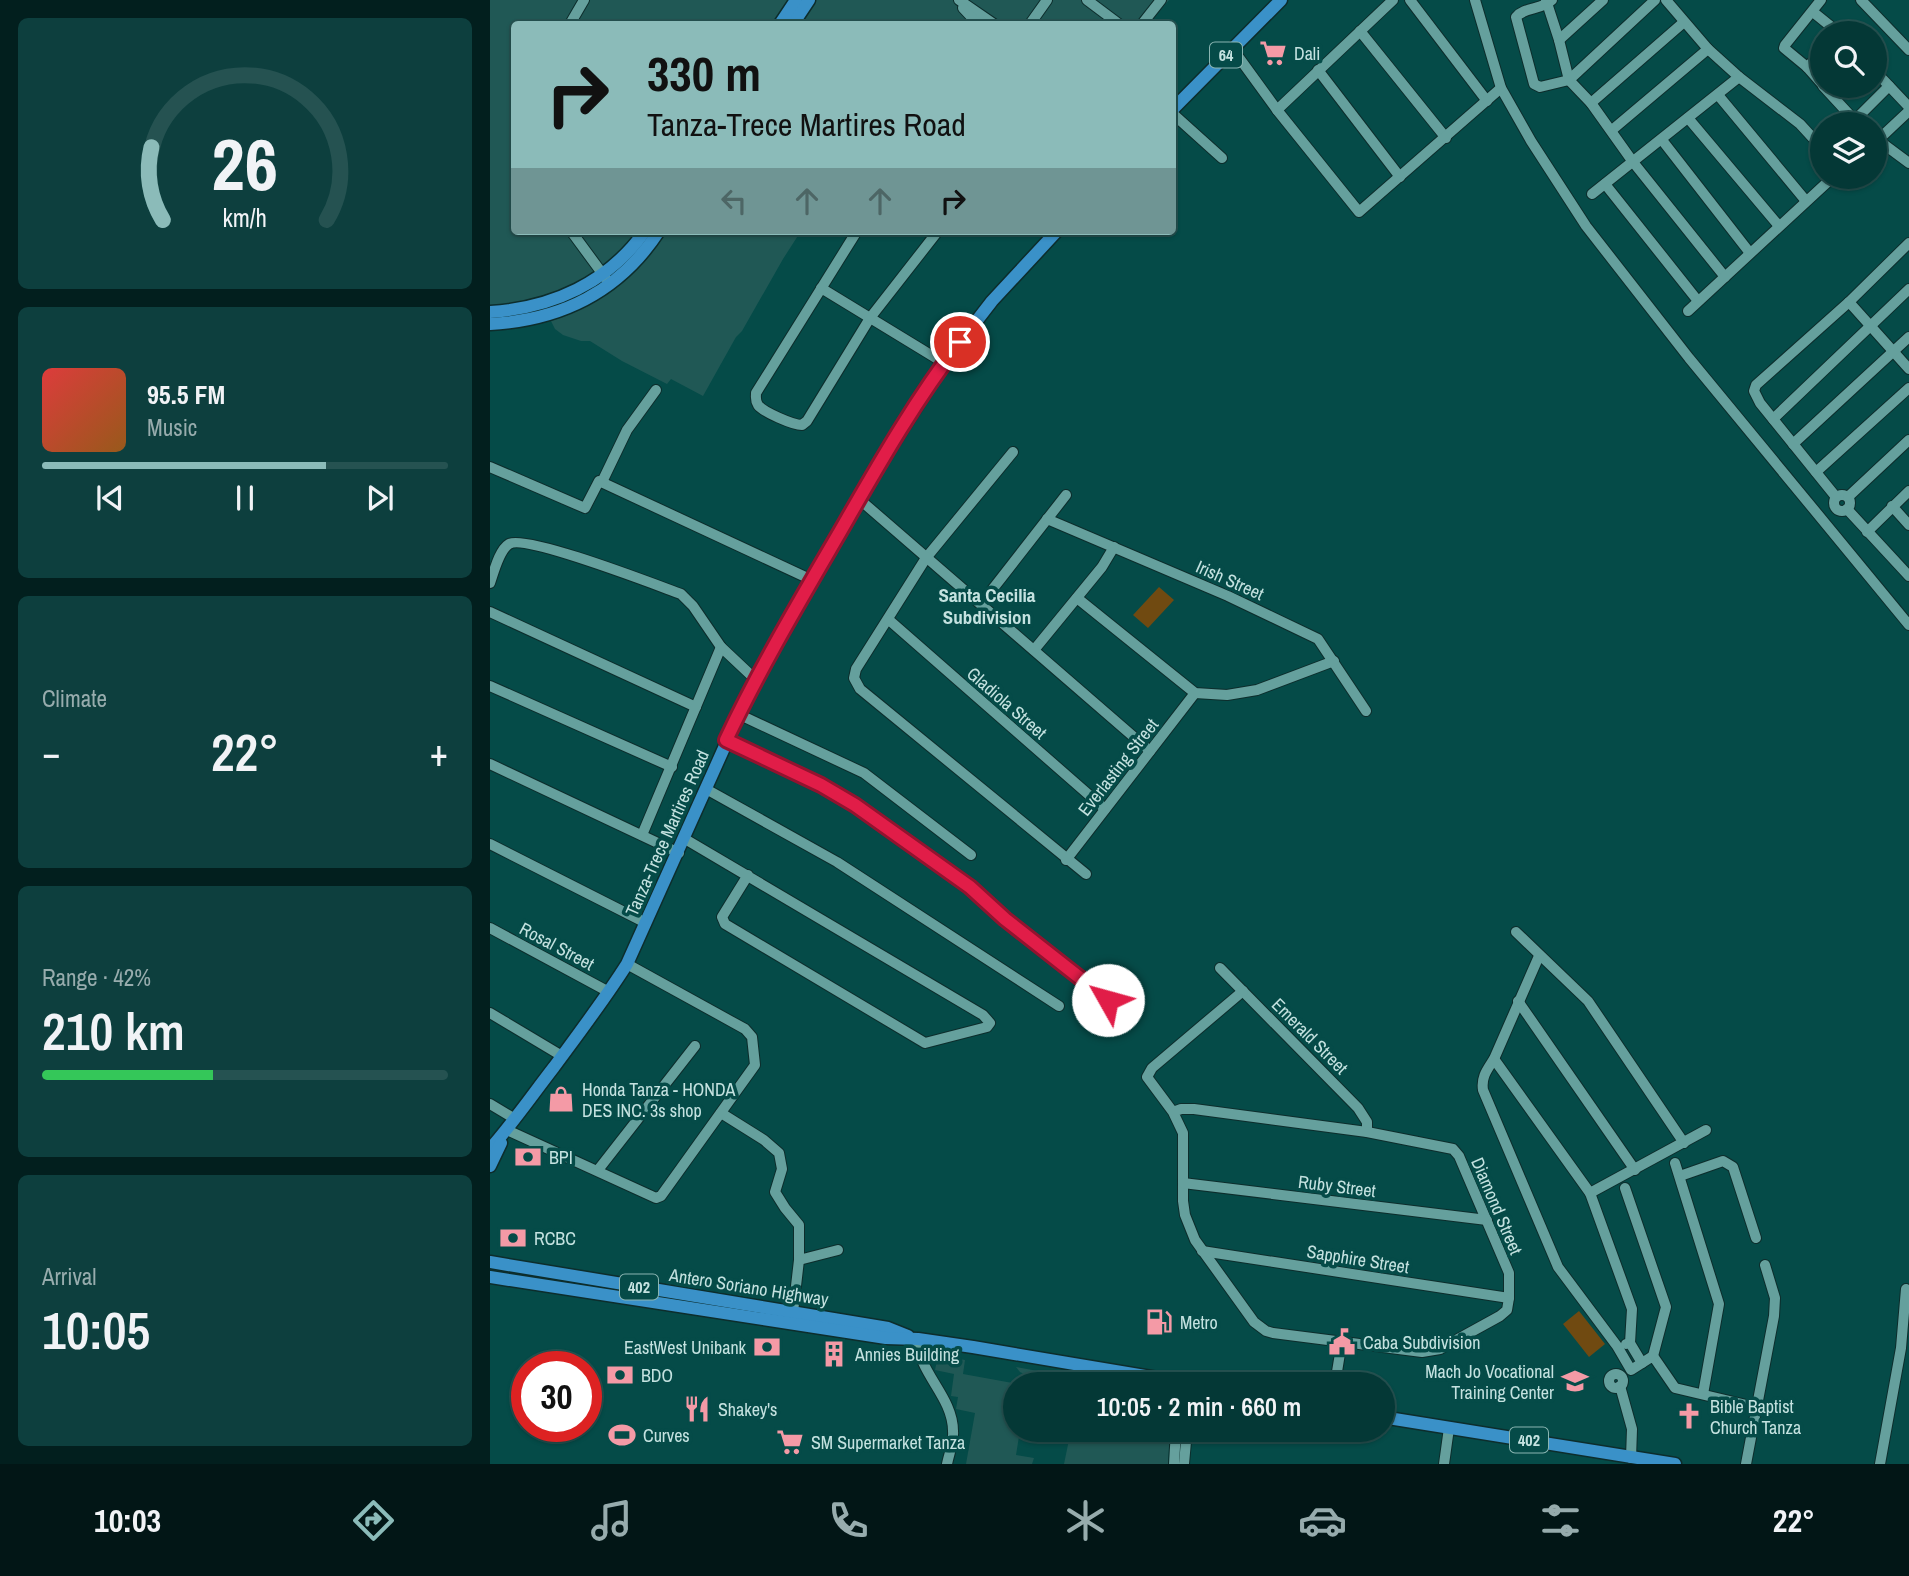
<!DOCTYPE html>
<meta charset="utf-8">
<style>
:root{--surface:#043836;--page:#0d3f3e;--text:#f1f3f6;--muted:#97acad;--line:#255251;--accent:#8bbbb9}
body{margin:0;font-family:"Archivo Narrow",sans-serif;background:var(--page);color:var(--text);height:100vh;display:flex;flex-direction:column;font-size:26px;white-space:nowrap}
*{box-sizing:border-box;margin:0}
p{font-size:23px;color:var(--muted)}
.icon{flex:none;width:38px;height:38px;fill:none;stroke:currentColor;stroke-width:2;stroke-linecap:round;stroke-linejoin:round}
.map{position:relative;flex:1;overflow:hidden}
.details{display:flex;flex-direction:column;gap:18px;padding:18px;background:#021f1e;width:490px}
.details>*{flex:none}
.top-card{position:absolute;left:21px;top:21px;width:665px;height:214px;border-radius:7px;box-shadow:0 2px 5px #0004,0 0 0 2px var(--line);background:#8bbbb9;color:#111;overflow:hidden}
.fabs{position:absolute;left:1320px;top:21px;display:grid;gap:14px}
.fabs a{display:grid;place-items:center;width:77px;height:77px;border-radius:50%;background:var(--surface);box-shadow:0 2px 5px #0004,0 0 0 2px var(--line);font-size:35px}
.speed{position:absolute;left:21px;top:1351px;display:flex;gap:14px;font-size:35px;font-weight:700;text-align:center}
.speed>*{display:grid;place-content:center;width:91px;height:91px;border-radius:50%;background:var(--surface);box-shadow:0 2px 5px #0004,0 0 0 2px var(--line);line-height:1}
.speed .limit{border:10px solid #d22;background:#fff;color:#111}
.pin{position:absolute;display:grid;place-items:center;width:60px;height:60px;color:#fff;margin:-30px;border:4px solid #fff;border-radius:50%;box-shadow:0 2px 7px #0007}
.me{position:absolute;width:77px;margin:-38px;rotate:308deg;stroke-linejoin:round;filter:drop-shadow(0 0 5px #0008)}
.turn{display:flex;align-items:center;gap:24px;height:147px;padding:0 21px;font-size:32px}
.turn .icon{width:91px;height:91px;stroke-width:2.5}
.turn b{display:block;font-size:49px;line-height:60px}
.lanes{display:flex;align-items:center;height:66px;padding:0 21px;background:#0003;justify-content:center;gap:35px;direction:ltr}
.lanes .off{opacity:.35}
.big{font-size:52px;font-weight:600;line-height:1.1}
.details .card{flex:1;display:flex;flex-direction:column;justify-content:center;gap:10px;min-width:0;padding:0 24px;border-radius:10px;background:var(--page)}
.details .dial{align-items:center;gap:0}
.dial svg{height:182px;overflow:visible;fill:none;stroke:var(--line);stroke-width:7;stroke-linecap:round;text-anchor:middle}
.dial text{fill:var(--text);stroke:none}
.song{display:flex;align-items:center;gap:21px}
.cover{width:84px;height:84px;border-radius:10px;background:linear-gradient(135deg,hsl(0 70% 55%),hsl(30 70% 35%))}
.played{height:7px;border-radius:4px;background:linear-gradient(90deg,var(--accent) 70%,var(--line) 70%)}
.keys{display:flex;justify-content:space-around;direction:ltr}
.heat{display:flex;justify-content:space-between;align-items:center;font-size:38px;direction:ltr}
.charge{height:10px;border-radius:5px;background:linear-gradient(90deg,#34c759 42%,var(--line) 0)}
.trip{position:absolute;left:513px;top:1372px;width:392px;height:70px;border-radius:35px;background:var(--surface);box-shadow:0 2px 5px #0004,0 0 0 2px var(--line);font-weight:600;line-height:70px;text-align:center}
.tab-bar{display:flex;height:112px;justify-content:space-around;align-items:center;background:#021616;color:var(--muted)}
.tab-bar .icon{width:49px;height:49px}
.tab-bar .on{color:var(--accent)}
.tab-bar b{font-size:32px;color:var(--text)}
main{display:flex;flex:1;min-height:0}
.map>svg:first-child{display:block}
</style>
<main>
<section class="details">
<div class="card dial"><svg viewBox="0 0 100 80">
<path d="M14 69A42 42 0 1 1 86 69"/>
<path d="M14 69A42 42 0 0 1 9 37" stroke="#8bbbb9"/>
<text x="50" y="56" font-size="32" font-weight="700">26</text>
<text x="50" y="72" font-size="11">km/h</text>
</svg></div>
<div class="card">
<div class="song"><i class="cover"></i><div><b>95.5 FM</b><p>Music</p></div></div>
<div class="played"></div>
<div class="keys"><svg class="icon" aria-label="previous" viewBox="0 0 24 24"><path d="M18 5L8 12l10 7zM5 5v14"/></svg><svg class="icon" aria-label="pause" viewBox="0 0 24 24"><path d="M8 5v14M16 5v14"/></svg><svg class="icon" aria-label="next" viewBox="0 0 24 24"><path d="M6 5l10 7-10 7zM19 5v14"/></svg></div>
</div>
<div class="card"><p>Climate</p>
<div class="heat"><a>−</a><b class="big">22°</b><a>+</a></div>
</div>
<div class="card"><p>Range · 42%</p><b class="big">210 km</b><div class="charge"></div></div>
<div class="card"><p>Arrival</p><b class="big">10:05</b></div>
</section>
<div class="map">
<svg width="1419" height="1464" viewBox="0 0 1419 1464">
<rect width="100%" height="100%" fill="#054b48"/>
<g fill="#205855">
<polygon points="0,0 679,0 658,24 24,24 24,231 311,231 293,259 252,331 246,337 213,396 181,379 177,384 132,361 100,341 91,341 73,335 65,329 61,321 19,329 0,330"/>
<polygon points="448,1355 475,1360 473,1374 528,1384 525,1384 525,1430 530,1430 526,1455 544,1458 542,1464 476,1464 485,1413 466,1409 468,1397 461,1396 464,1374 445,1370"/>
<polygon points="526,1367 619,1384 554,1384 530,1372"/>
<polygon points="581,1430 680,1430 678,1464 574,1464"/>
</g>
<g fill="#704a11">
<polygon points="669,587 684,600 658,628 643,615"/>
<polygon points="1089,1311 1115,1344 1099,1357 1073,1324"/>
</g>
<g fill="none" stroke-linecap="round" stroke-linejoin="round">
<g stroke="#0d2d2c" stroke-width="12">
<g id="minor">
<polyline points="469,0 504,24"/>
<polyline points="597,0 629,24"/>
<polyline points="920,0 997,101"/>
<polyline points="985,0 1011,88 1041,141 1096,226 1199,358 1419,625"/>
<polyline points="1056,0 1069,40 1079,80 1101,103 1143,162 1235,277"/>
<path d="M1062 0C1052 10 1034 7 1026 17L1044 84 1050 87 1079 80 1165 0"/>
<polyline points="1176,0 1218,49 1249,77 1310,124 1332,148"/>
<polyline points="1331,0 1295,45 1294,48 1317,67 1332,84"/>
<polyline points="1371,0 1419,50"/>
<polyline points="473,8 488,24"/>
<polyline points="1323,12 1349,33"/>
<polyline points="80,24 94,0"/>
<polyline points="540,24 557,0"/>
<polyline points="652,24 671,0"/>
<polyline points="870,31 956,138"/>
<polyline points="1069,40 1113,0"/>
<polyline points="742,48 787,110 869,212 1011,88"/>
<polyline points="1317,67 1332,53"/>
<polyline points="828,70 910,177"/>
<polyline points="1384,70 1419,107"/>
<polyline points="1333,86 1368,124"/>
<polyline points="1228,95 1316,201"/>
<polyline points="1101,103 1194,22"/>
<polyline points="787,110 903,0"/>
<polyline points="682,113 732,158"/>
<polyline points="1198,118 1289,226"/>
<polyline points="1364,121 1399,86"/>
<polyline points="1122,130 1218,49"/>
<polyline points="1384,137 1419,163"/>
<polyline points="1172,140 1260,253"/>
<polyline points="1388,140 1419,111"/>
<polyline points="1115,184 1208,301"/>
<polyline points="1102,194 1249,77"/>
<polyline points="81,231 120,284"/>
<path d="M367 231 266 393C266 398 265 400 268 405 273 412 303 425 312 425L317 421 380 318 448 231"/>
<polyline points="331,288 454,363"/>
<polyline points="1359,302 1419,369"/>
<polyline points="1198,311 1343,177"/>
<polyline points="1283,419 1419,289"/>
<polyline points="1303,444 1419,337"/>
<polyline points="523,452 436,558 366,669 364,678 370,689 596,874"/>
<polyline points="0,467 95,508 109,481 322,580"/>
<polyline points="1326,472 1419,388"/>
<polyline points="112,482 137,430 166,390"/>
<circle cx="1352" cy="503" r="8"/>
<polyline points="1346,497 1270,403 1264,391 1266,385 1359,302 1419,243"/>
<polyline points="1358,497 1419,440"/>
<polyline points="369,499 660,751"/>
<polyline points="1402,506 1419,525"/>
<polyline points="1357,509 1419,576"/>
<polyline points="557,519 738,596 828,639 876,711"/>
<polyline points="1377,532 1419,491"/>
<path d="M0 583C4 572 9 550 19 544 35 534 166 585 191 594L203 606 231 647 265 679"/>
<polyline points="587,598 705,693 737,695 767,690 844,661"/>
<polyline points="491,604 576,495"/>
<polyline points="0,612 206,707"/>
<polyline points="399,620 615,809"/>
<polyline points="544,650 612,567 624,547"/>
<polyline points="0,686 182,767"/>
<polyline points="248,714 374,773 481,855"/>
<polyline points="236,740 331,785 365,805 480,887 515,919 618,1000"/>
<polyline points="0,764 189,853"/>
<polyline points="216,789 347,862 569,1006"/>
<polyline points="152,835 231,647"/>
<polyline points="195,839 493,1015 500,1023 497,1027 435,1043 235,924 232,917 258,875"/>
<polyline points="0,844 156,923"/>
<polyline points="576,860 705,693"/>
<polyline points="0,928 119,992"/>
<polyline points="1026,932 1098,1001 1194,1143"/>
<path d="M1049 956 1004 1059C997 1070 991 1077 993 1090L1068 1267 1127 1346 1141 1370 1163 1356 1185 1388 1265 1407"/>
<polyline points="730,968 868,1108 877,1122 877,1132"/>
<polyline points="1028,1001 1145,1170"/>
<polyline points="0,1013 72,1056"/>
<polyline points="1004,1059 1100,1193 1142,1309 1140,1343"/>
<polyline points="0,1104 25,1119"/>
<polyline points="683,1112 691,1109 704,1109 877,1132 963,1149 969,1156 1019,1273 1019,1298 1017,1310 1010,1316 950,1349 932,1352 783,1333 776,1331 764,1322 705,1240 695,1215 693,1201 693,1133 683,1112 657,1077 662,1068 753,991"/>
<polyline points="231,1113 274,1140 289,1153 292,1169 285,1192 295,1208 309,1225 309,1260 303,1312"/>
<polyline points="17,1130 166,1198 171,1196 265,1065 262,1037 255,1029 137,964"/>
<polyline points="1185,1163 1229,1304 1213,1394"/>
<polyline points="108,1170 205,1046"/>
<polyline points="1190,1176 1233,1161 1243,1167 1266,1238"/>
<polyline points="693,1183 997,1220"/>
<polyline points="1135,1188 1176,1307 1163,1356"/>
<polyline points="1100,1193 1216,1130"/>
<polyline points="712,1251 1019,1298"/>
<polyline points="309,1260 348,1250"/>
<path d="M428 1339C427 1372 463 1396 463 1431 464 1442 459 1454 457 1464"/>
<polyline points="1136,1344 1140,1343 1152,1363"/>
<circle cx="1126" cy="1381" r="7"/>
<polyline points="845,1384 852,1341"/>
<polyline points="1130,1386 1142,1429 1141,1458"/>
<polyline points="684,1464 686,1430"/>
<polyline points="694,1464 697,1430"/>
<polyline points="954,1464 959,1428"/>
<polyline points="1256,1464 1284,1316 1285,1298 1275,1265"/>
<polyline points="1390,1464 1411,1348 1416,1289"/>
</g>
</g>
<g stroke="#0d2d2c" stroke-width="15">
<g id="major">
<polyline points="290,24 306,0"/>
<polyline points="303,24 319,0"/>
<polyline points="682,110 791,0"/>
<path d="M0 312C62 308 118 283 155 231"/>
<path d="M0 324C72 320 129 292 169 231"/>
<path d="M0 1149C23 1123 43 1094 64 1067 89 1033 115 999 137 964L265 679 388 467 454 363 502 301 567 231"/>
<polyline points="0,1166 11,1143"/>
<polyline points="0,1262 398,1328 418,1336"/>
<polyline points="0,1277 396,1338 428,1339 483,1347 703,1384"/>
<polyline points="892,1417 1185,1464"/>
</g>
</g>
<use href="#minor" stroke="#65a09d" stroke-width="10"/>
<use href="#major" stroke="#3a91c8" stroke-width="12"/>
</g>
<g fill="none" stroke-linecap="round" stroke-linejoin="round">
<g stroke="#92132f" stroke-width="18">
<path id="route" d="M470 342C423 403 385 471 347 537 308 604 269 670 236 740L331 785 365 805 480 887 515 919 618 1000"/>
</g>
<use href="#route" stroke="#e11d48" stroke-width="12"/>
</g>
<defs>
<g id="supermarket-bare" transform="scale(2.1)"><path d="M-6-5.5h2.5l.6 2H6L4.5 2H-2.5L-4.4-4H-6ZM-1.5 3.2a1.3 1.3 0 1 0 .1 0ZM3 3.2a1.3 1.3 0 1 0 .1 0Z" fill="#f49aa6" stroke="#054b48" stroke-width="2.5" paint-order="stroke"/></g>
<g id="shop-bare" transform="scale(2.1)"><path d="M-5-2.5h2.3a2.7 3.5 0 0 1 5.4 0H5L5.5 6h-11ZM-1.5-2.5h3a1.5 2.3 0 0 0-3 0Z" fill="#f49aa6" stroke="#054b48" stroke-width="2.5" paint-order="stroke"/></g>
<g id="bank-bare" transform="scale(2.1)"><path d="M-6-4H6V4H-6ZM0-2.3a2.3 2.3 0 1 0 0 4.6a2.3 2.3 0 1 0 0-4.6Z" fill="#f49aa6" stroke="#054b48" stroke-width="2.5" paint-order="stroke"/></g>
<g id="fuel-bare" transform="scale(2.1)"><path d="M-5.5-6h7V0h2V4h1.3V-2.5L3-4.5l.8-.8L6-3V5H2.5V1h-1V6h-7ZM-4.2-4.7v3.2H.2V-4.7Z" fill="#f49aa6" stroke="#054b48" stroke-width="2.5" paint-order="stroke"/></g>
<g id="civic-bare" transform="scale(2.1)"><path d="M-.6-6.5H3V-4.5H.6V-3L4-1V1h2V6H-6V1h2V-1L-.6-3ZM-1.2 2.5V6h2.4V2.5Z" fill="#f49aa6" stroke="#054b48" stroke-width="2.5" paint-order="stroke"/></g>
<g id="building-bare" transform="scale(2.1)"><path d="M-4-6H4V6H1V3H-1V6H-4ZM-2.5-4.3h1.7v1.8h-1.7ZM.8-4.3h1.7v1.8H.8ZM-2.5-1h1.7V.8h-1.7ZM.8-1h1.7V.8H.8Z" fill="#f49aa6" stroke="#054b48" stroke-width="2.5" paint-order="stroke"/></g>
<g id="school-bare" transform="scale(2.1)"><path d="M0-5L7-2L0 1L-7-2ZM-4 1L0 2.5L4 1V4Q0 6-4 4Z" fill="#f49aa6" stroke="#054b48" stroke-width="2.5" paint-order="stroke"/></g>
<g id="restaurant-bare" transform="scale(2.1)"><path d="M-5-6h1v4h1v-4h1v4h1v-4h1v5L-1.5 .5V6h-2V.5L-5-1ZM5-6V6H3V1.5H1.5Q1.5-4 5-6Z" fill="#f49aa6" stroke="#054b48" stroke-width="2.5" paint-order="stroke"/></g>
<g id="church-bare" transform="scale(2.1)"><path d="M-1.2-6h2.4v3.5h3.3v2.4h-3.3V6h-2.4V-.1h-3.3v-2.4h3.3Z" fill="#f49aa6" stroke="#054b48" stroke-width="2.5" paint-order="stroke"/></g>
<g id="stadium-bare" transform="scale(2.1)"><path d="M0-5a6.5 5 0 1 0 0 10a6.5 5 0 1 0 0-10ZM-3.5-1.8h7v3.6h-7Z" fill="#f49aa6" stroke="#054b48" stroke-width="2.5" paint-order="stroke"/></g>
</defs>
<g fill-rule="evenodd">
<use href="#supermarket-bare" x="783" y="53"/>
<use href="#shop-bare" x="71" y="1099"/>
<use href="#bank-bare" x="38" y="1157"/>
<use href="#bank-bare" x="23" y="1238"/>
<use href="#fuel-bare" x="669" y="1322"/>
<use href="#civic-bare" x="852" y="1342"/>
<use href="#bank-bare" x="277" y="1347"/>
<use href="#building-bare" x="344" y="1354"/>
<use href="#bank-bare" x="130" y="1375"/>
<use href="#school-bare" x="1085" y="1381"/>
<use href="#restaurant-bare" x="207" y="1409"/>
<use href="#church-bare" x="1199" y="1416"/>
<use href="#stadium-bare" x="132" y="1435"/>
<use href="#supermarket-bare" x="300" y="1442"/>
</g>
<g text-anchor="middle" dominant-baseline="central" stroke-width="7" stroke-linejoin="round" paint-order="stroke">
<g fill="#054b48" stroke="#8bb5b2" stroke-width="2">
<rect x="720" y="42.5" width="32" height="25" rx="5"/>
<rect x="130" y="1274.5" width="38" height="25" rx="5"/>
<rect x="1020" y="1427.5" width="38" height="25" rx="5"/>
</g>
<g font-size="16" font-weight="bold" fill="#c4e2e0">
<text x="736" y="55">64</text>
<text x="149" y="1287">402</text>
<text x="1039" y="1440">402</text>
</g>
<g font-size="18" fill="#c4e2e0" stroke="#054b48" text-anchor="start">
<text x="804" y="53">Dali</text>
<text x="92" y="1089">Honda Tanza - HONDA<tspan x="92" dy="21">DES INC. 3s shop</tspan></text>
<text x="59" y="1157">BPI</text>
<text x="44" y="1238">RCBC</text>
<text x="690" y="1322">Metro</text>
<text x="873" y="1342">Caba Subdivision</text>
<text x="256" y="1347" text-anchor="end">EastWest Unibank</text>
<text x="365" y="1354">Annies Building</text>
<text x="1064" y="1371" text-anchor="end">Mach Jo Vocational<tspan x="1064" dy="21">Training Center</tspan></text>
<text x="151" y="1375">BDO</text>
<text x="1220" y="1406">Bible Baptist<tspan x="1220" dy="21">Church Tanza</tspan></text>
<text x="228" y="1409">Shakey's</text>
<text x="153" y="1435">Curves</text>
<text x="321" y="1442">SM Supermarket Tanza</text>
</g>
<g font-size="18" fill="#c4e2e0" stroke="#054b48">
<text transform="translate(740 580) rotate(24)">Irish Street</text>
<text transform="translate(517 703) rotate(41)">Gladiola Street</text>
<text transform="translate(628 767) rotate(-52)">Everlasting Street</text>
<text transform="translate(177 833) rotate(-66)">Tanza-Trece Martires Road</text>
<text transform="translate(67 946) rotate(28)">Rosal Street</text>
<text transform="translate(820 1036) rotate(45)">Emerald Street</text>
<text transform="translate(847 1186) rotate(7)">Ruby Street</text>
<text transform="translate(1007 1206) rotate(67)">Diamond Street</text>
<text transform="translate(868 1259) rotate(9)">Sapphire Street</text>
<text transform="translate(259 1287) rotate(9)">Antero Soriano Highway</text>
</g>
<g font-size="19" font-weight="bold" fill="#c4e2e0" stroke="#054b48">
<text x="497" y="595">Santa Cecilia<tspan x="497" dy="22">Subdivision</tspan></text>
</g>
</g>
</svg>
<div class="fabs">
<a><svg class="icon" aria-label="search" viewBox="0 0 24 24"><circle cx="10" cy="10" r="6"/><path d="M15 15l6 6"/></svg></a>
<a><svg class="icon" aria-label="layers" viewBox="0 0 24 24"><path d="M12 4l9 5-9 5-9-5zM3 14l9 5 9-5"/></svg></a>
</div>
<div class="speed"><div class="limit">30</div></div>
<div class="pin" style="left:470px;top:342px;background:#d93025"><svg class="icon" aria-label="arrive" viewBox="0 0 24 24"><path d="M6 21V4h12l-3 4 3 4H6"/></svg></div>
<svg class="me" style="left:618px;top:1000px" viewBox="-20 -20 40 40"><circle r="19" fill="#fff"/><path d="M0-13L10 11 0 6-10 11z" fill="#e11d48"/></svg>
<div class="trip">10:05 · 2 min · 660 m</div>
<div class="top-card">
<div class="turn"><svg class="icon" aria-label="right" viewBox="0 0 24 24"><path d="M7 20v-9h11M14 6l5 5-5 5"/></svg><div><b>330 m</b>Tanza-Trece Martires Road</div></div>
<div class="lanes"><svg class="icon off" aria-label="left" viewBox="0 0 24 24"><path d="M17 20v-9H6M10 6l-5 5 5 5"/></svg><svg class="icon off" aria-label="ahead" viewBox="0 0 24 24"><path d="M12 20V5M6 11l6-6 6 6"/></svg><svg class="icon off" aria-label="ahead" viewBox="0 0 24 24"><path d="M12 20V5M6 11l6-6 6 6"/></svg><svg class="icon" aria-label="right" viewBox="0 0 24 24"><path d="M7 20v-9h11M14 6l5 5-5 5"/></svg></div>
</div>
</div>
</main>
<nav class="tab-bar">
<b>10:03</b>
<svg class="icon on" aria-label="directions" viewBox="0 0 24 24"><path d="M12 3l9 9-9 9-9-9zM9 14v-3h6M13 9l2 2-2 2"/></svg>
<svg class="icon" aria-label="music" viewBox="0 0 24 24"><path d="M9 18V5l10-2v13"/><circle cx="6" cy="18" r="3"/><circle cx="16" cy="16" r="3"/></svg>
<svg class="icon" aria-label="phone" viewBox="0 0 24 24"><path d="M5 4h4l2 5-3 2q2 4 5 5l2-3 5 2v4C11 20 4 13 5 4z"/></svg>
<svg class="icon" aria-label="climate" viewBox="0 0 24 24"><path d="M12 3v18M4 7l16 10M4 17L20 7"/></svg>
<svg class="icon" aria-label="car" viewBox="0 0 24 24"><path d="M5 17H2v-5l4-1 3-4h7l3 4 3 1v5h-3M9 17h6M6 11h13"/><circle cx="7" cy="17" r="2"/><circle cx="17" cy="17" r="2"/></svg>
<svg class="icon" aria-label="filters" viewBox="0 0 24 24"><path d="M4 7h16M4 17h16"/><circle cx="9" cy="7" r="2"/><circle cx="15" cy="17" r="2"/></svg>
<b>22°</b>
</nav>
